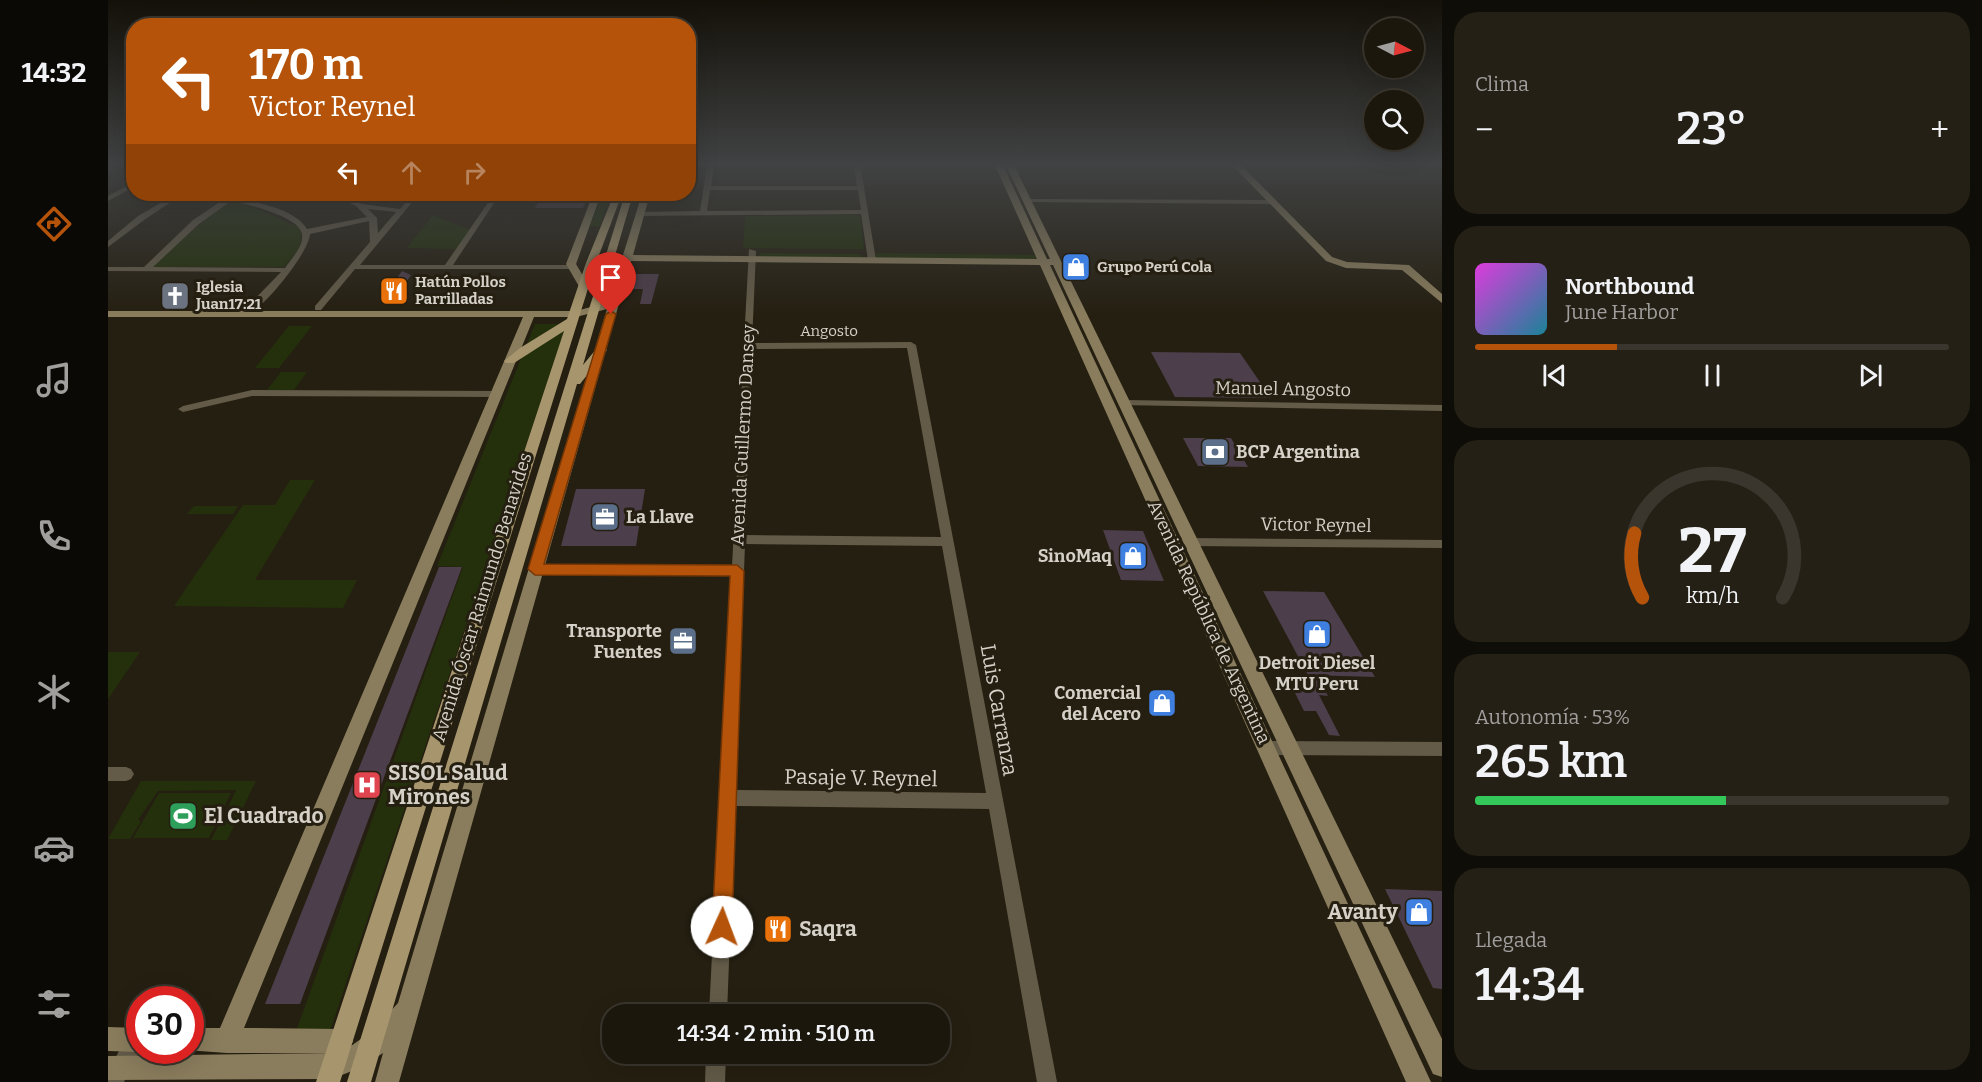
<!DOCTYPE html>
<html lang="es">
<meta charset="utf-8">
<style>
:root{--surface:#1c170d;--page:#252016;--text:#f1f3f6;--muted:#a09f9d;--line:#3a362e;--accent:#b45309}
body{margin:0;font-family:Bitter,serif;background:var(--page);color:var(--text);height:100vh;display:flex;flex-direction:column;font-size:22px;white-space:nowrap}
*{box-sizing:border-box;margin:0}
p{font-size:20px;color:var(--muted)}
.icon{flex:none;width:33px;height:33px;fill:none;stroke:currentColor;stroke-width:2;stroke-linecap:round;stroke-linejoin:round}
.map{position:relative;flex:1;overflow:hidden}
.drawer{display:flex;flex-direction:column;gap:12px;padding:12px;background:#0f0d07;width:540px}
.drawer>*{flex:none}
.hud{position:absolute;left:18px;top:18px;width:570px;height:183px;border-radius:24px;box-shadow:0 6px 24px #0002,0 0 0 2px var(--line);background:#b45309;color:#fff;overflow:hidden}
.needle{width:39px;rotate:96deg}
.fabs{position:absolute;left:1256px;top:18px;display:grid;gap:12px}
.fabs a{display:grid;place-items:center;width:60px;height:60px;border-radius:50%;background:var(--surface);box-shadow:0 6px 24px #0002,0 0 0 2px var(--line);font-size:30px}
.speed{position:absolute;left:18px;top:986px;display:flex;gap:12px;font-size:30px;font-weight:700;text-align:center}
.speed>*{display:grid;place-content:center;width:78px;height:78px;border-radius:50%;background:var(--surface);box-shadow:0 6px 24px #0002,0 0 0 2px var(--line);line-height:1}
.speed .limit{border:9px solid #d22;background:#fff;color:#111}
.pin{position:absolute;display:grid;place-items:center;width:51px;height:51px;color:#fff;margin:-62px -26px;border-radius:50% 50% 50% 0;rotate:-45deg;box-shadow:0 0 6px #0007}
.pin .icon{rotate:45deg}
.me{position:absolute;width:66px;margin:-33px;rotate:2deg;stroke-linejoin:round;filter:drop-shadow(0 0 4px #0008)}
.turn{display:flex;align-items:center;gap:21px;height:126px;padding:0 24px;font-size:27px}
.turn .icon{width:78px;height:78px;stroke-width:2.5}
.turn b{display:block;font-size:42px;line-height:51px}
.lanes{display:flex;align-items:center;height:57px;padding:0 24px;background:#0003;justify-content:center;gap:30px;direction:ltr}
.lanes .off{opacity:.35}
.big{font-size:45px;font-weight:600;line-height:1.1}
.drawer .tile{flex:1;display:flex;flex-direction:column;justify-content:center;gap:9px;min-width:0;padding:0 21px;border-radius:24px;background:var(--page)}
.drawer .dial{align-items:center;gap:0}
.dial svg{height:156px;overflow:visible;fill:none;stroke:var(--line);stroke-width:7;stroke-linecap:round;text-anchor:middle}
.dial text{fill:var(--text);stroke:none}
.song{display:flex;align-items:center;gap:18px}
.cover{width:72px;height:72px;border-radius:9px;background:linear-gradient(135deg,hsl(300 70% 55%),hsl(190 70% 35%))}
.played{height:6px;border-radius:3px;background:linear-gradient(90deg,var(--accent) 30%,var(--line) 30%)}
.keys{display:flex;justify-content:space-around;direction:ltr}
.heat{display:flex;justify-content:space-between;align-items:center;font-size:33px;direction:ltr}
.charge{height:9px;border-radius:4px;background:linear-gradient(90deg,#34c759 53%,var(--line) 0)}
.trip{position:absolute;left:494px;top:1004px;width:348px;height:60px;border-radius:24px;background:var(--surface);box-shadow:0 6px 24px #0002,0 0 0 2px var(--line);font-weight:600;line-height:60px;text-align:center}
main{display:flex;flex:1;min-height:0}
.dock{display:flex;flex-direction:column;width:108px;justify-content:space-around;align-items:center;background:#0b0905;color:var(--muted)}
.dock .icon{width:42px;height:42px}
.dock .on{color:var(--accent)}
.dock b{font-size:27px;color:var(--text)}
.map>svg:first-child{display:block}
</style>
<main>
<nav class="dock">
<b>14:32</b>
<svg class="icon on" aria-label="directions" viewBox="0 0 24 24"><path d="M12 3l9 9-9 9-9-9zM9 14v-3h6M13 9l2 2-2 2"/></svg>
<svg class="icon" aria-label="music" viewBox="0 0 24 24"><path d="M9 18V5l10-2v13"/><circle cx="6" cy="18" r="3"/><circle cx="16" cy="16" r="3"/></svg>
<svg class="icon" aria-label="phone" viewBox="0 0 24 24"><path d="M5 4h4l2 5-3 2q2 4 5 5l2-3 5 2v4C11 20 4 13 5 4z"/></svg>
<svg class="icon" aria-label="climate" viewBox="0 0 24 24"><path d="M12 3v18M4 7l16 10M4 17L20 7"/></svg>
<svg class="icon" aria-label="car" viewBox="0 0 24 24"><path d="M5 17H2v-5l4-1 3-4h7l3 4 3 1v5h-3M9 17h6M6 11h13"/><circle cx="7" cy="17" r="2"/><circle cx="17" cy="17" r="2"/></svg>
<svg class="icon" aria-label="filters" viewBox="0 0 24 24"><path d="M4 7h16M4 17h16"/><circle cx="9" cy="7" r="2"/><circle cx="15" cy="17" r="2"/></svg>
</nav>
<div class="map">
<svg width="1334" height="1082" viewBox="0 0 1334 1082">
<rect width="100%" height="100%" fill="#251f11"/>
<g fill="#23300b">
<polygon points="494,194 504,194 491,227 482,226"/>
<path d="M121 200 150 209 192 228C196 246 187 254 176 267H42Z"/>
<polygon points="325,215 362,230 349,249 299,248"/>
<polygon points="752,215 756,249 635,248 637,216"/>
<polygon points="653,253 748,254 752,254 754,257 650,257"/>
<polygon points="771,253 926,255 931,260 768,258 768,254"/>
<polygon points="427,324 449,324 457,329 223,1028 214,1035 187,1034 355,567 329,566"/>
<polygon points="181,326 204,326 171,368 147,368"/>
<polygon points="173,372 199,372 186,390 159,390"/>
<polygon points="182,480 207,480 147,580 249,580 235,608 66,606 135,505 167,505"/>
<polygon points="86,506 130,506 125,514 79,514"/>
<polygon points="0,652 32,652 0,699"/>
<polygon points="33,781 148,781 119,840 103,840 112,822 118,822 125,808 120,807 128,790 50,791 30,820 33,821 22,839 0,839"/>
<polygon points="51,793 123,793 101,838 25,838"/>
</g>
<g fill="#4c3e4a">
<polygon points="435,194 481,194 475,208 427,208"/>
<polygon points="294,271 303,275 287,298 275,297"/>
<polygon points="526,274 551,274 543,304 532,304 535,289 522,289"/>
<polygon points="1043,352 1132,353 1163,398 1067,397"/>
<polygon points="1075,438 1123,438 1140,467 1090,466"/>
<polygon points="468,489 537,489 528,546 453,546"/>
<polygon points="995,530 1035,531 1056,581 1013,580"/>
<polygon points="331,567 354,567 192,1004 157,1004"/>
<polygon points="1155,591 1216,592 1267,677 1200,675"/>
<polygon points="1178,675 1209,675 1220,696 1211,695 1232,736 1221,735 1208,711 1196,711"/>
<polygon points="1277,889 1334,891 1334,989 1325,988"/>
</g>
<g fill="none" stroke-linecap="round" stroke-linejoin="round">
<g fill="#635b48" fill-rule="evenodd">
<polygon points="5,163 14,163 0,170 0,166"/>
<path d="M580 163H752L768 260 764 262 760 260 753 214 529 216 528 214 532 212 592 211 599 166H580ZM606 166H746L749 186H603ZM602 190H750L753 210 599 211Z"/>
<polygon points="26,182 26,187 0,201 0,196"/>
<polygon points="68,194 75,194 36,220 0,247 0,241 30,216"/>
<path d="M124 194H128L127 198C149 203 186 208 199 229L259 217 248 206 223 194H231L254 204 292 209 305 194H311L252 265H337L386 194H392L345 265H463L467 267 463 269H247L213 310H207V306L262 242 261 221 202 234C201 253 155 309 137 317L134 316V312L173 272 0 271V267H36L85 220ZM123 201C138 204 191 216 194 234 196 246 183 259 177 268L45 267 91 224ZM260 209 288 212 270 233 269 218Z"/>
<polygon points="920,199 1163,200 1167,202 1163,204 918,202 916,201"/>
<path d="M641 249 648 251 644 343 803 342 808 345 949 1082H929L881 809 627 806 619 1014H601L623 576 427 574 423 572 421 569 423 566 427 564 624 566ZM799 348 833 537 637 535 644 349ZM637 544 834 546 878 793 628 790Z"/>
<polygon points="144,390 389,391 394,394 389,397 144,396 75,412 70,409 75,406"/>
<polygon points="1016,400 1334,405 1334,411 1012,405 1012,401"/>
<polygon points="1083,538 1334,540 1334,548 1083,546 1077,542"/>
<polygon points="1158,741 1334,742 1334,756 1158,755 1153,753 1150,748 1153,743"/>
<polygon points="0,767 18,767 23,769 26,774 23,779 18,781 0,781"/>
<polygon points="27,1030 32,1032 32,1050 16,1082 0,1082 0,1073 20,1033"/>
<polygon points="598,1053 618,1053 617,1082 597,1082"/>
</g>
<g fill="#8a7d5d" fill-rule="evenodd">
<path d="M886 163H894L939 259H942L897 163H905L1334 1039V1077L1325 1074 945 265H942L1323 1082H1298L932 265 523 261 291 1082H267L275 1053 254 1067 224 1079 0 1080V1056L229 1053H119L77 1050H82V1028H112L415 317H0V311H468L501 302 513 261H485L480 258 485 255H515L534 194H542L525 255 929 259ZM499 309 290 1003 264 1031 243 1046 245 1041 242 1032 233 1029 136 1028 426 317H468Z"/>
<polygon points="1122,163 1131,163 1224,257 1239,262 1301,265 1334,294 1334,303 1294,270 1238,268 1218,261"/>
<polygon points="485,194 493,194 468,264 481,286 476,289 472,288 458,264"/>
<polygon points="0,1027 32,1028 32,1050 37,1050 32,1052 0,1051"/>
</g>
<g fill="#a7966d" fill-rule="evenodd">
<polygon points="506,194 514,194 488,263 232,1082 208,1082 456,331 406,363 398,363 396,361 412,348 459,319 478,263"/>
<polygon points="517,194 525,194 475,365 489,348 493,347 499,350 472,384 469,384 263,1082 239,1082"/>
</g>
</g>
<linearGradient id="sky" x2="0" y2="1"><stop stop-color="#141109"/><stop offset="0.52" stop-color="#404243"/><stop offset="1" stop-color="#404243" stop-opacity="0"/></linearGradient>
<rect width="1334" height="315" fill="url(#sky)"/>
<polygon fill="#b45309" stroke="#753606" stroke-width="1.5" points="503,311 508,314 436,564 629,565 636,571 624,927 621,935 614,937 607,935 604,927 622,576 427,575 420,569 498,314"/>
<defs>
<g id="shop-square" transform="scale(1.5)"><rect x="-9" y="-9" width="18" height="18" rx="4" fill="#3f7fe0" stroke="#251f11"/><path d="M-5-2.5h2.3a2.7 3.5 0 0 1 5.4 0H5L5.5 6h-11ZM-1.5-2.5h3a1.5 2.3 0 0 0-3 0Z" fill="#fff"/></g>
<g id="restaurant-square" transform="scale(1.5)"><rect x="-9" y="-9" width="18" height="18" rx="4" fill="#e8710a" stroke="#251f11"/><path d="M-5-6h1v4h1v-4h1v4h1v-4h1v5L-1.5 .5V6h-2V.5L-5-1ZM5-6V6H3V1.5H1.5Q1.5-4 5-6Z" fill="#fff"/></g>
<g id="church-square" transform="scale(1.5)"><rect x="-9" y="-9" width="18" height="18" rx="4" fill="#6b7280" stroke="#251f11"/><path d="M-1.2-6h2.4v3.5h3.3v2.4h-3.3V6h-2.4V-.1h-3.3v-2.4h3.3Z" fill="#fff"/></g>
<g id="bank-square" transform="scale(1.5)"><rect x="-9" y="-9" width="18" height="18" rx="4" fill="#5c6f8a" stroke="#251f11"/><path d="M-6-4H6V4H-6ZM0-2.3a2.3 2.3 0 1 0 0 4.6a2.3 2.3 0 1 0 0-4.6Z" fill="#fff"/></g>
<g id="office-square" transform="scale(1.5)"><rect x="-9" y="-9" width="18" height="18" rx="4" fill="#5c6f8a" stroke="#251f11"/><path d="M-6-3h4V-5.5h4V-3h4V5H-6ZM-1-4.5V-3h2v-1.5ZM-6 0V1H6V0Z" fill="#fff"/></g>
<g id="hospital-square" transform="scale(1.5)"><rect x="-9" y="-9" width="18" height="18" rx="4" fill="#e0444e" stroke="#251f11"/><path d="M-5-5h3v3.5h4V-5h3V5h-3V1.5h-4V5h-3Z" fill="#fff"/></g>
<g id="stadium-square" transform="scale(1.5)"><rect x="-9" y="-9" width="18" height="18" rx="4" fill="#2e9e5b" stroke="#251f11"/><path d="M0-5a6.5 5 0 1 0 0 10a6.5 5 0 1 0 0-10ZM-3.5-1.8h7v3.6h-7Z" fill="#fff"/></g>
</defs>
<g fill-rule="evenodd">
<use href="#shop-square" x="968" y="267"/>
<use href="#restaurant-square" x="286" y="291"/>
<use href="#church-square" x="67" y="296"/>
<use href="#bank-square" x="1107" y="452"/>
<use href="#office-square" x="497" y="517"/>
<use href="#shop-square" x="1025" y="556"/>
<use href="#shop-square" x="1209" y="634"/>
<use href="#office-square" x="575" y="641"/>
<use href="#shop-square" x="1054" y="703"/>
<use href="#hospital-square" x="259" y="785"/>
<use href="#stadium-square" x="75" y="816"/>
<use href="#shop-square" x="1311" y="912"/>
<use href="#restaurant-square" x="670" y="929"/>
</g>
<g text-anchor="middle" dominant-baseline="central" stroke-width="6" stroke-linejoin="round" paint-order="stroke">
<g font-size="15" font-weight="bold" fill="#d5d1c8" stroke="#251f11" text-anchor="start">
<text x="989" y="267">Grupo Perú Cola</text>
<text x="307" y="282">Hatún Pollos<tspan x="307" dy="17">Parrilladas</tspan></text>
<text x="88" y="287">Iglesia<tspan x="88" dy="17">Juan17:21</tspan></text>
</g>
<g font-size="15" fill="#d5d1c8" stroke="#251f11">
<text x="721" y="331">Angosto</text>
</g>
<g font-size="18" fill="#d5d1c8" stroke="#251f11">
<text transform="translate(1175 389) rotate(1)">Manuel Angosto</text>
<text transform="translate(635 435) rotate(-87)">Avenida Guillermo Dansey</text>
<text transform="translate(1208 525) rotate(1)">Victor Reynel</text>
<text transform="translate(374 597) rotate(-73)">Avenida Óscar Raimundo Benavides</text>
<text transform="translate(1101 622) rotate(65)">Avenida República de Argentina</text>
</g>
<g font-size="18" font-weight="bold" fill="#d5d1c8" stroke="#251f11" text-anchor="end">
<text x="1128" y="452" text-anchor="start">BCP Argentina</text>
<text x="518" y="517" text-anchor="start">La Llave</text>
<text x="1004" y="556">SinoMaq</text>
<text x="554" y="631">Transporte<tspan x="554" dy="21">Fuentes</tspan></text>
<text x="1209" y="663" text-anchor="middle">Detroit Diesel<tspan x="1209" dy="21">MTU Peru</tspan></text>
<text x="1033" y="693">Comercial<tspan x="1033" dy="21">del Acero</tspan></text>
</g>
<g font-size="21" fill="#d5d1c8" stroke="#251f11">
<text transform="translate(891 710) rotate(80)">Luis Carranza</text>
<text transform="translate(753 778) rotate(1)">Pasaje V. Reynel</text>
</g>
<g font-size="21" font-weight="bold" fill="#d5d1c8" stroke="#251f11" text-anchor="start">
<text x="280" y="773">SISOL Salud<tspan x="280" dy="24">Mirones</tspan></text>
<text x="96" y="816">El Cuadrado</text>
<text x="1290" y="912" text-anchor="end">Avanty</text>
<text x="691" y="929">Saqra</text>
</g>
</g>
</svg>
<div class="fabs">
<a><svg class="needle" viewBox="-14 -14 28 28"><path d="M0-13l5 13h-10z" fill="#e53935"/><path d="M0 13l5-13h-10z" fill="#a09f9d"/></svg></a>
<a><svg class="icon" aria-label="search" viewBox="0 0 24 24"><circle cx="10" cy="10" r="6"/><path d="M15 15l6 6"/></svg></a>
</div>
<div class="speed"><div class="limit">30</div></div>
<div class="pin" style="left:503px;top:314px;background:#d93025"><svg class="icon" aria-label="arrive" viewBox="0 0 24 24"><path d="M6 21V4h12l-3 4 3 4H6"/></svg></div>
<svg class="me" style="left:614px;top:927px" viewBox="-20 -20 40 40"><circle r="19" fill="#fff"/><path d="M0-13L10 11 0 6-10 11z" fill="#b45309"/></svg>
<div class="trip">14:34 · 2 min · 510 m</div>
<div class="hud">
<div class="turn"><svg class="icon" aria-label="left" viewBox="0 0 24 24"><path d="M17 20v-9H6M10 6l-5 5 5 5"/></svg><div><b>170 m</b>Victor Reynel</div></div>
<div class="lanes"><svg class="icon" aria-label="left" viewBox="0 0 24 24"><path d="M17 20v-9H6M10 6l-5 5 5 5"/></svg><svg class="icon off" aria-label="ahead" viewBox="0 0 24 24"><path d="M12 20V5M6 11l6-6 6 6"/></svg><svg class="icon off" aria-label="right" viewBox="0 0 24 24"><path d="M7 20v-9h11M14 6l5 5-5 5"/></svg></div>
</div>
</div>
<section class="drawer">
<div class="tile"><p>Clima</p>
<div class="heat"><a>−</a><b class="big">23°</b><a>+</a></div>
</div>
<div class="tile">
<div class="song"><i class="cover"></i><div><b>Northbound</b><p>June Harbor</p></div></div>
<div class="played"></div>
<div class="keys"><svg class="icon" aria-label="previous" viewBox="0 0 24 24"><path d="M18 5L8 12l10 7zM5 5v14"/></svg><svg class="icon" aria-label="pause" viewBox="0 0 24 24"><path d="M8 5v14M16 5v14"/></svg><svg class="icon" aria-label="next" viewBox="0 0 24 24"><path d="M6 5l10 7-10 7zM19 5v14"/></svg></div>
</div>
<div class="tile dial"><svg viewBox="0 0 100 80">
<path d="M14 69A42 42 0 1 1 86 69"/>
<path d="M14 69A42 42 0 0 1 10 36" stroke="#b45309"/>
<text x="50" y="56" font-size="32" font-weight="700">27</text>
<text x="50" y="72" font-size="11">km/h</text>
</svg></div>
<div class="tile"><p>Autonomía · 53%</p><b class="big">265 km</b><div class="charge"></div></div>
<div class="tile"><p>Llegada</p><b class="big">14:34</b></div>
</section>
</main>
